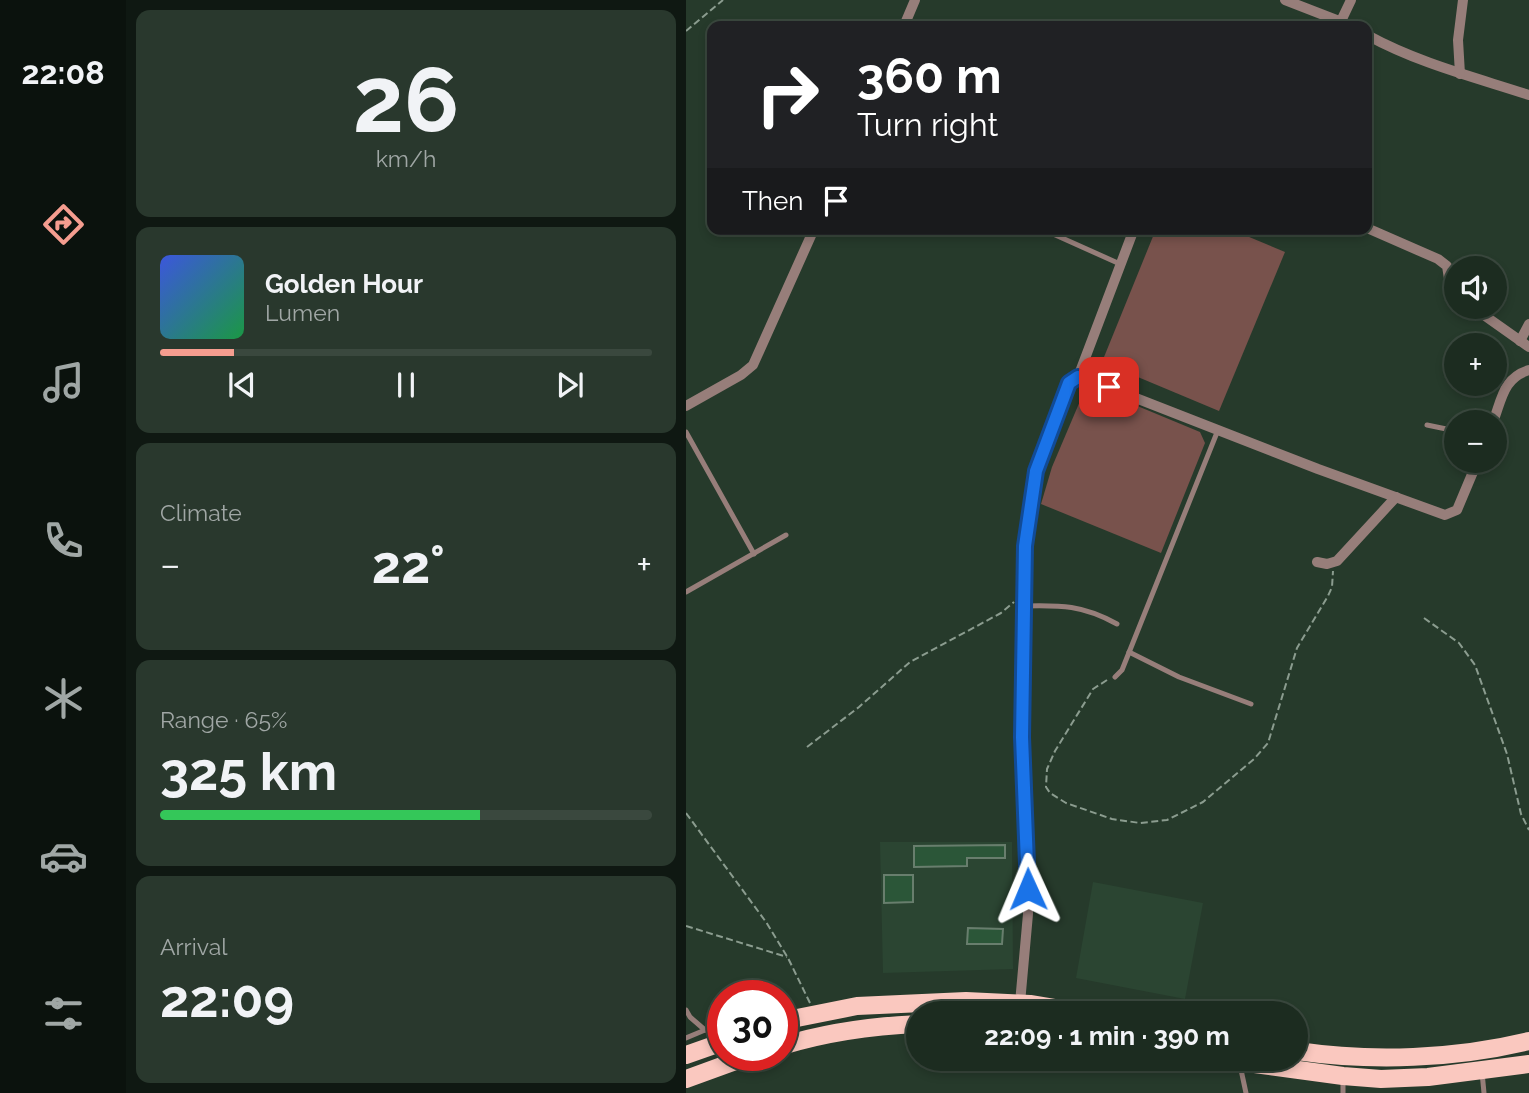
<!DOCTYPE html>
<meta charset="utf-8">
<style>
:root{--surface:#1c2c20;--page:#29382d;--text:#f1f3f6;--muted:#a0a7a5;--line:#3a483e;--accent:#f59d8f}
body{margin:0;font-family:Raleway,sans-serif;background:var(--page);color:var(--text);height:100vh;display:flex;flex-direction:column;font-size:26px;white-space:nowrap}
*{box-sizing:border-box;margin:0}
p{font-size:23px;color:var(--muted)}
.icon{flex:none;width:38px;height:38px;fill:none;stroke:currentColor;stroke-width:2;stroke-linecap:round;stroke-linejoin:round}
.map{position:relative;flex:1;overflow:hidden}
.side{display:flex;flex-direction:column;gap:10px;padding:10px;background:#0f1812;width:560px}
.side>*{flex:none}
.hud{position:absolute;left:21px;top:21px;width:665px;height:214px;border-radius:14px;box-shadow:0 4px 10px #0003,0 0 0 2px var(--line);background:#202124;color:#fff;overflow:hidden}
.buttons{position:absolute;left:758px;top:256px;display:grid;gap:14px}
.buttons a{display:grid;place-items:center;width:63px;height:63px;border-radius:50%;background:var(--surface);box-shadow:0 4px 10px #0003,0 0 0 2px var(--line);font-size:35px}
.speed{position:absolute;left:21px;top:980px;display:flex;gap:14px;font-size:35px;font-weight:700;text-align:center}
.speed>*{display:grid;place-content:center;width:91px;height:91px;border-radius:50%;background:var(--surface);box-shadow:0 4px 10px #0003,0 0 0 2px var(--line);line-height:1}
.speed .limit{border:10px solid #d22;background:#fff;color:#111}
.pin{position:absolute;display:grid;place-items:center;width:60px;height:60px;color:#fff;margin:-30px;border-radius:14px;box-shadow:0 4px 10px #0006}
.me{position:absolute;width:77px;margin:-38px;rotate:359deg;stroke-linejoin:round;filter:drop-shadow(0 0 5px #0008)}
.turn{display:flex;align-items:center;gap:24px;height:147px;padding:0 35px;font-size:32px}
.turn .icon{width:91px;height:91px;stroke-width:2.5}
.turn b{display:block;font-size:49px;line-height:60px}
.then{display:flex;align-items:center;height:66px;padding:0 35px;background:#0003;gap:14px;font-size:26px}
.big{font-size:52px;font-weight:700;line-height:1.1}
.side .widget{flex:1;display:flex;flex-direction:column;justify-content:center;gap:10px;min-width:0;padding:0 24px;border-radius:14px;background:var(--page)}
.side .dial{align-items:center;gap:0}
.dial b{font-size:91px;line-height:1}
.song{display:flex;align-items:center;gap:21px}
.cover{width:84px;height:84px;border-radius:10px;background:linear-gradient(135deg,hsl(230 70% 55%),hsl(140 70% 35%))}
.played{height:7px;border-radius:4px;background:linear-gradient(90deg,var(--accent) 15%,var(--line) 15%)}
.keys{display:flex;justify-content:space-around;direction:ltr}
.heat{display:flex;justify-content:space-between;align-items:center;font-size:38px;direction:ltr}
.charge{height:10px;border-radius:5px;background:linear-gradient(90deg,#34c759 65%,var(--line) 0)}
.trip{position:absolute;left:220px;top:1001px;width:402px;height:70px;border-radius:35px;background:var(--surface);box-shadow:0 4px 10px #0003,0 0 0 2px var(--line);font-weight:700;line-height:70px;text-align:center}
main{display:flex;flex:1;min-height:0}
.dock{display:flex;flex-direction:column;width:126px;justify-content:space-around;align-items:center;background:#0b120d;color:var(--muted)}
.dock .icon{width:49px;height:49px}
.dock .selected{color:var(--accent)}
.dock b{font-size:32px;color:var(--text)}
.map>svg:first-child{display:block}
</style>
<main>
<nav class="dock">
<b>22:08</b>
<svg class="icon selected" aria-label="directions" viewBox="0 0 24 24"><path d="M12 3l9 9-9 9-9-9zM9 14v-3h6M13 9l2 2-2 2"/></svg>
<svg class="icon" aria-label="music" viewBox="0 0 24 24"><path d="M9 18V5l10-2v13"/><circle cx="6" cy="18" r="3"/><circle cx="16" cy="16" r="3"/></svg>
<svg class="icon" aria-label="phone" viewBox="0 0 24 24"><path d="M5 4h4l2 5-3 2q2 4 5 5l2-3 5 2v4C11 20 4 13 5 4z"/></svg>
<svg class="icon" aria-label="climate" viewBox="0 0 24 24"><path d="M12 3v18M4 7l16 10M4 17L20 7"/></svg>
<svg class="icon" aria-label="car" viewBox="0 0 24 24"><path d="M5 17H2v-5l4-1 3-4h7l3 4 3 1v5h-3M9 17h6M6 11h13"/><circle cx="7" cy="17" r="2"/><circle cx="17" cy="17" r="2"/></svg>
<svg class="icon" aria-label="filters" viewBox="0 0 24 24"><path d="M4 7h16M4 17h16"/><circle cx="9" cy="7" r="2"/><circle cx="15" cy="17" r="2"/></svg>
</nav>
<section class="side">
<div class="widget dial"><b>26</b><p>km/h</p></div>
<div class="widget">
<div class="song"><i class="cover"></i><div><b>Golden Hour</b><p>Lumen</p></div></div>
<div class="played"></div>
<div class="keys"><svg class="icon" aria-label="previous" viewBox="0 0 24 24"><path d="M18 5L8 12l10 7zM5 5v14"/></svg><svg class="icon" aria-label="pause" viewBox="0 0 24 24"><path d="M8 5v14M16 5v14"/></svg><svg class="icon" aria-label="next" viewBox="0 0 24 24"><path d="M6 5l10 7-10 7zM19 5v14"/></svg></div>
</div>
<div class="widget"><p>Climate</p>
<div class="heat"><a>−</a><b class="big">22°</b><a>+</a></div>
</div>
<div class="widget"><p>Range · 65%</p><b class="big">325 km</b><div class="charge"></div></div>
<div class="widget"><p>Arrival</p><b class="big">22:09</b></div>
</section>
<div class="map">
<svg width="843" height="1093" viewBox="0 0 843 1093">
<rect width="100%" height="100%" fill="#263a2b"/>
<g fill="#2b4532">
<polygon points="194,842 326,842 327,969 197,973"/>
<polygon points="407,882 517,903 499,999 390,978"/>
</g>
<g fill="#78524c">
<polygon points="470,229 544,229 599,252 533,411 416,362"/>
<polygon points="408,388 514,432 519,443 475,553 355,504 366,467 397,394"/>
</g>
<g fill="#2b5638" stroke="#687e6d" stroke-width="2">
<polygon points="319,845 319,858 281,858 281,866 228,867 228,846"/>
<polygon points="198,875 227,875 227,902 198,903"/>
<polygon points="282,928 317,929 316,944 281,944"/>
</g>
<g fill="none" stroke-linecap="round" stroke-linejoin="round">
<g stroke="#8b9c8f" stroke-width="2" stroke-dasharray="7 3.5" stroke-linecap="butt">
<polyline points="0,31 37,0"/>
<polyline points="738,618 773,643 789,665 821,754 835,814 843,830"/>
<polyline points="421,680 407,689 369,751 361,769 360,787 364,793 380,803 426,819 454,823 481,820 517,802 568,759 582,743 611,648 642,596 646,587 647,571"/>
<polyline points="121,747 173,707 224,662 315,613 328,602"/>
<polyline points="0,813 80,922 102,958 124,1003"/>
<polyline points="0,926 101,957"/>
</g>
<g stroke="#977e7a" stroke-width="5">
<polyline points="356,229 434,264"/>
<polyline points="741,425 770,431"/>
<polyline points="0,432 68,554"/>
<polyline points="0,592 100,535"/>
<path d="M337 606C375 605 397 605 431 624"/>
<polyline points="443,652 493,677 565,704"/>
<polyline points="429,677 436,670 532,430"/>
<polyline points="0,1010 4,1017 19,1030"/>
<polyline points="0,1038 19,1030 37,1029"/>
<polyline points="554,1065 560,1093"/>
<polyline points="796,1072 798,1093"/>
<polyline points="657,1080 657,1093"/>
</g>
<g stroke="#977e7a" stroke-width="10">
<polyline points="599,0 666,26"/>
<polyline points="655,21 665,0"/>
<polyline points="218,26 229,0"/>
<path d="M681 35C732 63 788 77 843 95"/>
<polyline points="774,74 772,40 777,0"/>
<polyline points="681,228 752,259 761,266 764,285 770,296"/>
<polyline points="785,306 843,347"/>
<polyline points="834,341 843,324"/>
<polyline points="392,377 448,229"/>
<polyline points="0,406 55,375 67,365 128,229"/>
<path d="M807 422C816 399 817 378 843 370"/>
<polyline points="631,562 641,564 651,561 710,497"/>
<polyline points="334,1003 342,914 341,839 336,737 339,546 350,471 383,383 392,377 401,379 632,469 759,515 771,510 792,460"/>
</g>
<g stroke="#fac8bf" stroke-width="18">
<polyline points="96,1021 171,1006 280,1001 344,1004 398,1013"/>
<path d="M96 1046C141 1032 186 1026 233 1024"/>
<path d="M611 1051C686 1062 769 1059 843 1041"/>
<polyline points="0,1055 37,1042"/>
<polyline points="532,1059 657,1076 695,1079 742,1077 843,1064"/>
<polyline points="0,1079 66,1055"/>
</g>
</g>
<g fill="none" stroke-linecap="round" stroke-linejoin="round">
<g stroke="#114b97" stroke-width="18">
<polyline id="route" points="342,889 336,737 339,546 350,471 383,383 392,377 423,387"/>
</g>
<use href="#route" stroke="#1a73e8" stroke-width="12"/>
</g>
</svg>
<div class="buttons">
<a><svg class="icon" aria-label="sound" viewBox="0 0 24 24"><path d="M4 9h4l5-4v14l-5-4H4zM17 9q2 3 0 6"/></svg></a>
<a>+</a>
<a>−</a>
</div>
<div class="speed"><div class="limit">30</div></div>
<div class="pin" style="left:423px;top:387px;background:#d93025"><svg class="icon" aria-label="arrive" viewBox="0 0 24 24"><path d="M6 21V4h12l-3 4 3 4H6"/></svg></div>
<svg class="me" style="left:342px;top:889px" viewBox="-20 -20 40 40"><path d="M0-17L14 15 0 8-14 15z" fill="#1a73e8" stroke="#fff" stroke-width="4"/></svg>
<div class="trip">22:09 · 1 min · 390 m</div>
<div class="hud">
<div class="turn"><svg class="icon" aria-label="right" viewBox="0 0 24 24"><path d="M7 20v-9h11M14 6l5 5-5 5"/></svg><div><b>360 m</b>Turn right</div></div>
<div class="then">Then<svg class="icon" aria-label="arrive" viewBox="0 0 24 24"><path d="M6 21V4h12l-3 4 3 4H6"/></svg></div>
</div>
</div>
</main>
